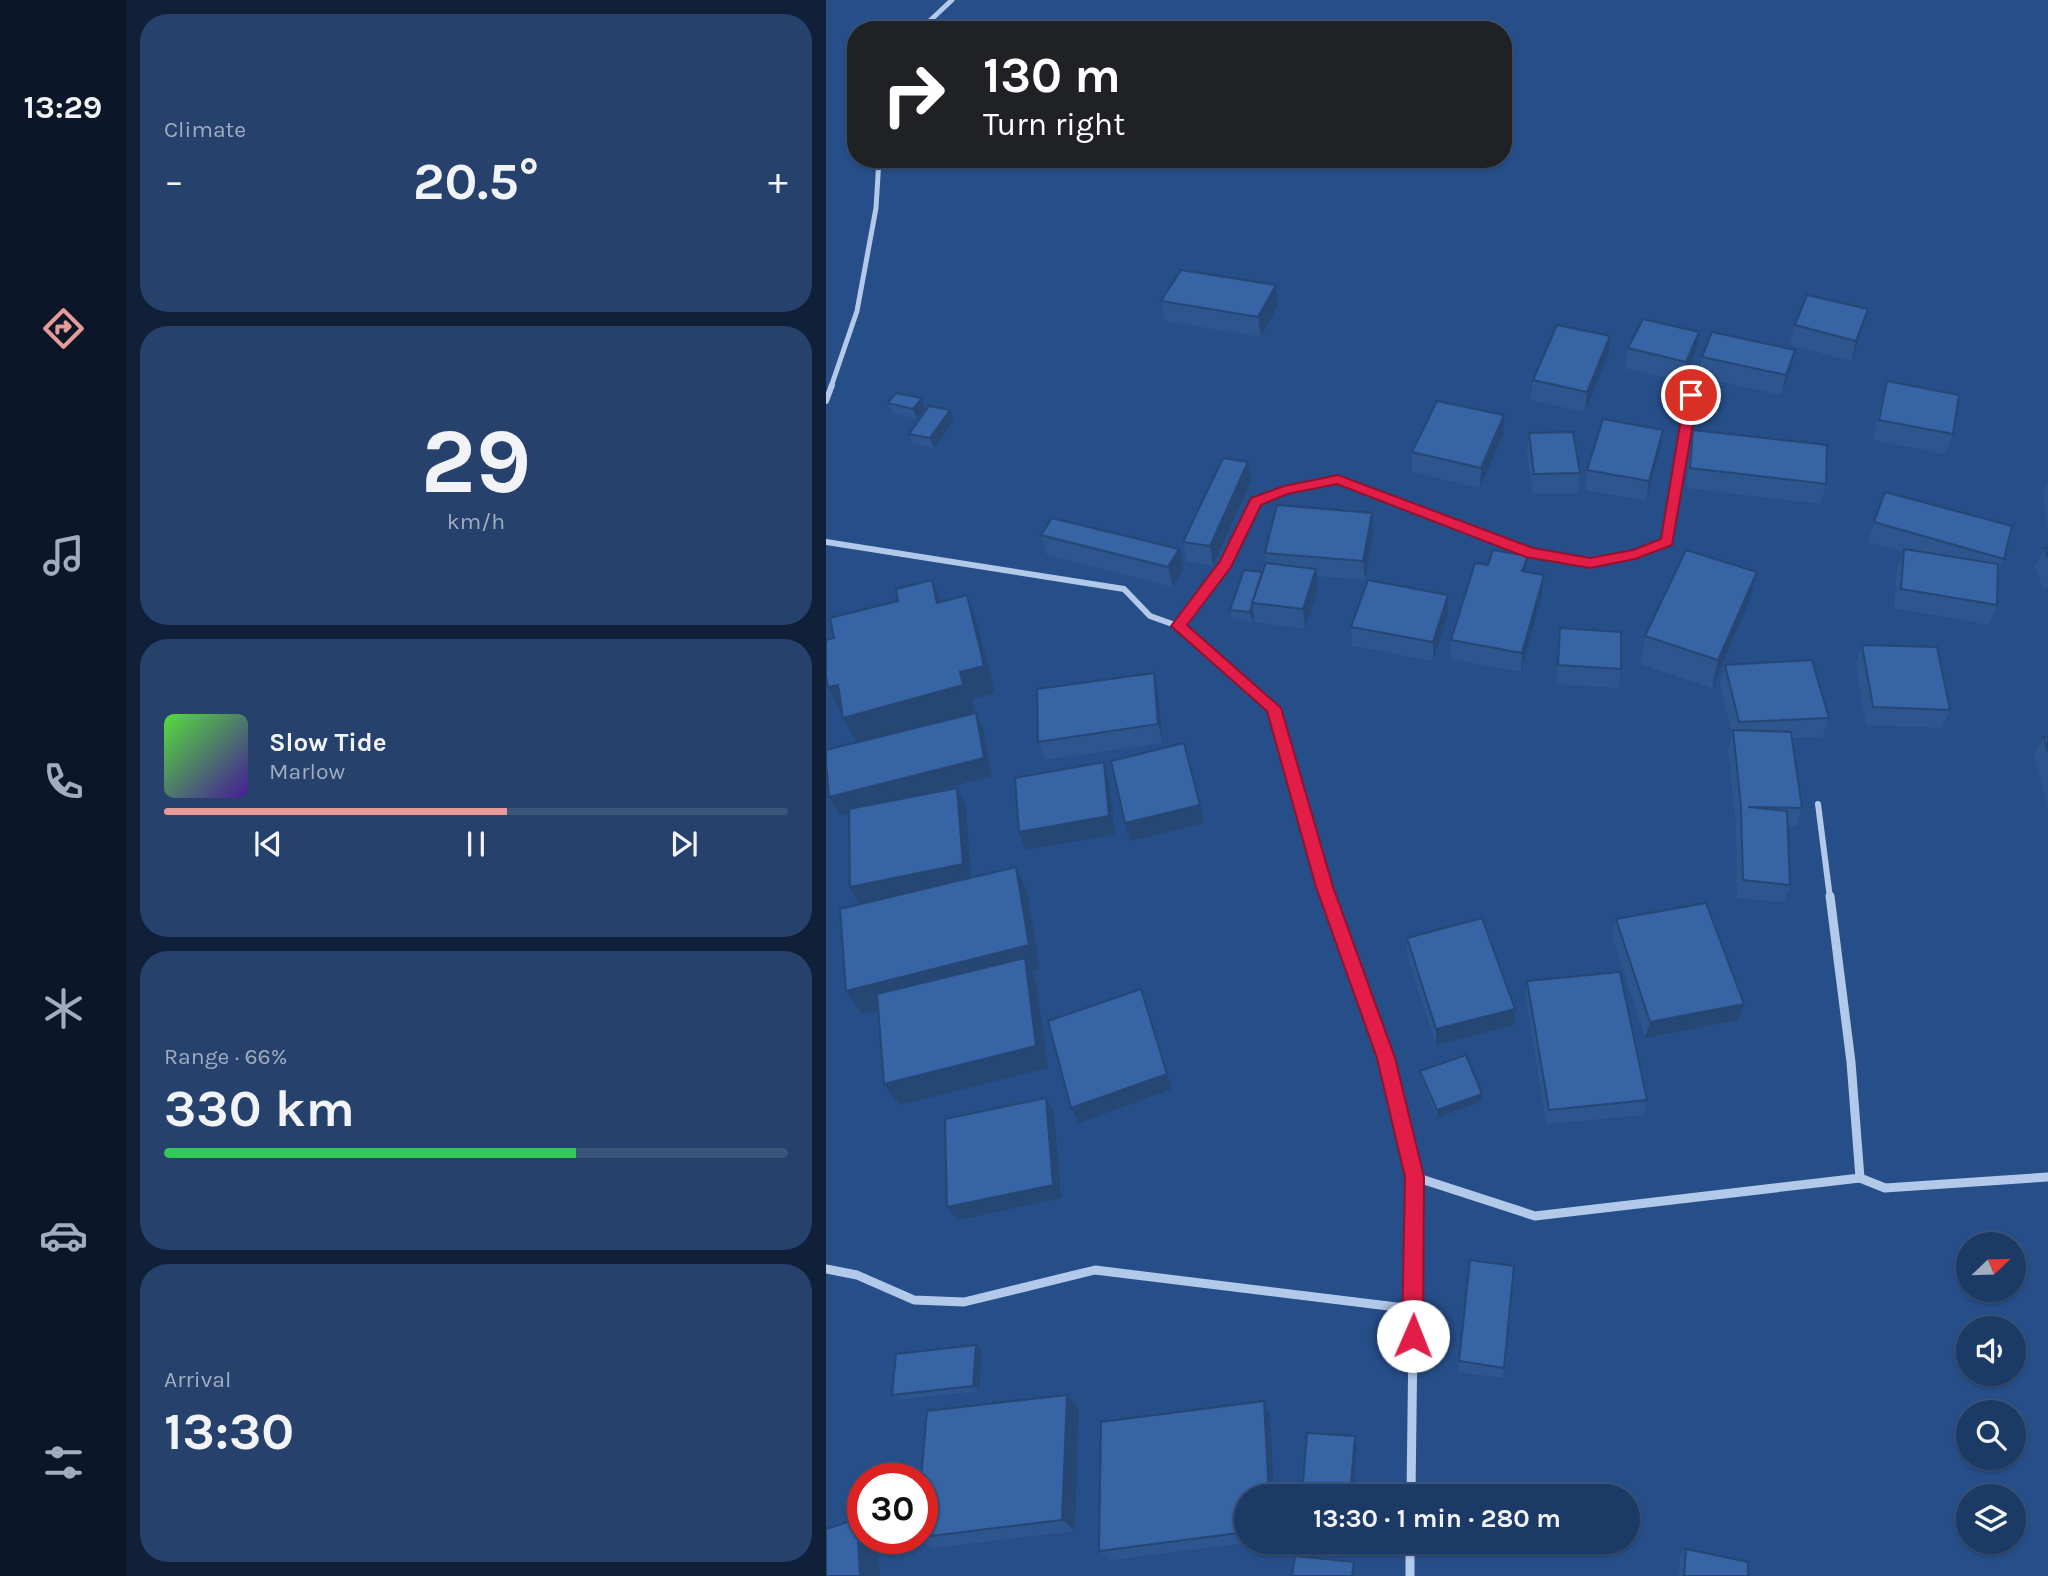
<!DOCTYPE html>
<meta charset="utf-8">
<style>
:root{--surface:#1c3a66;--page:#25416c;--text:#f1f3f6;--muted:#a0adbf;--line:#3a547a;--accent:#e69b98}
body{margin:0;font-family:Karla,sans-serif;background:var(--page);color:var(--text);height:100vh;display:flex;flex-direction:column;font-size:26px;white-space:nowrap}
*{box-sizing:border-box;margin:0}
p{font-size:23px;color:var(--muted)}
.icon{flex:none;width:38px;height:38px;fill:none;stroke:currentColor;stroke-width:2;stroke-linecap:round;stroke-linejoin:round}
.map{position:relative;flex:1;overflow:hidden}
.details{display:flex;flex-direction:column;gap:14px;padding:14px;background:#0f2038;width:700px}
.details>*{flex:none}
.banner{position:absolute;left:21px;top:21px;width:665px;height:147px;border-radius:28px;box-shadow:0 2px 5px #0004,0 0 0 2px var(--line);background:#202124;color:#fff;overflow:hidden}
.needle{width:46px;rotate:67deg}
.fabs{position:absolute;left:1130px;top:1232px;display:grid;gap:14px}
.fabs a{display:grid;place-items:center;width:70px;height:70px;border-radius:50%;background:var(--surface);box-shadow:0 2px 5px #0004,0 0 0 2px var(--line);font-size:35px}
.speed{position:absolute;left:21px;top:1463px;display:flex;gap:14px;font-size:35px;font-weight:700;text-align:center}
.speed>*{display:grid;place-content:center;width:91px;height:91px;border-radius:50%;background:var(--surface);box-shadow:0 2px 5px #0004,0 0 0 2px var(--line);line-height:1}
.speed .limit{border:10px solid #d22;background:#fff;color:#111}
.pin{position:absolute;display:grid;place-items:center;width:60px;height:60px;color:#fff;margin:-30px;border:4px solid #fff;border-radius:50%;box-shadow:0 2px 7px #0007}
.me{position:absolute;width:77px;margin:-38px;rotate:1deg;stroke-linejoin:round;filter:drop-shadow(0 0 5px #0008)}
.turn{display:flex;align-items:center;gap:24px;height:147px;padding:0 21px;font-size:32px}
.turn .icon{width:91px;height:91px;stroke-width:2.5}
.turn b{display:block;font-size:49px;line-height:60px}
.big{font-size:52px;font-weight:700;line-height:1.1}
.details .tile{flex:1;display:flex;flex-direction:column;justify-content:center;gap:10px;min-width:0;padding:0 24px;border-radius:28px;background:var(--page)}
.details .dial{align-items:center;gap:0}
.dial b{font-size:91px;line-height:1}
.song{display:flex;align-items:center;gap:21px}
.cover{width:84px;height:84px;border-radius:10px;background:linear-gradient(135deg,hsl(110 70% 55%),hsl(260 70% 35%))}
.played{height:7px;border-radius:4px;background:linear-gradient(90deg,var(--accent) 55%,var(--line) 55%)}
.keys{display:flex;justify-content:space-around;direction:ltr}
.heat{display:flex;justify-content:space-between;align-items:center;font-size:38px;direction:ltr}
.charge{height:10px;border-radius:5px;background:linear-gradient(90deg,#34c759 66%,var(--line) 0)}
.trip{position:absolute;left:408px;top:1484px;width:406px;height:70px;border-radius:35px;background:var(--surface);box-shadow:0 2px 5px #0004,0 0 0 2px var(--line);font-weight:700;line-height:70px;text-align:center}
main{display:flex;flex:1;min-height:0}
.dock{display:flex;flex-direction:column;width:126px;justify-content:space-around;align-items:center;background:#0b1729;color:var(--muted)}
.dock .icon{width:49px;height:49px}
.dock .current{color:var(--accent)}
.dock b{font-size:32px;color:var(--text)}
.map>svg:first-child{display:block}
</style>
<main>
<nav class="dock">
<b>13:29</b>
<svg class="icon current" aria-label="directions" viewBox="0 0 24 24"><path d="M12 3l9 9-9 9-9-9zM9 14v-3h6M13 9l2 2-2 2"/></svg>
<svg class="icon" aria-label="music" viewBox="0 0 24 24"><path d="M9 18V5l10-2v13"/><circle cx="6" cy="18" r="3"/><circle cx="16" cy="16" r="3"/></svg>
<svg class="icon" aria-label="phone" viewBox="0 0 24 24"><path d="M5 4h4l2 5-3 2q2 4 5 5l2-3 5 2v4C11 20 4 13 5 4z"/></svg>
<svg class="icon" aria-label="climate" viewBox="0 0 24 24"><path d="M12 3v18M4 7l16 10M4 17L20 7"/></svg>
<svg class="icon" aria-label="car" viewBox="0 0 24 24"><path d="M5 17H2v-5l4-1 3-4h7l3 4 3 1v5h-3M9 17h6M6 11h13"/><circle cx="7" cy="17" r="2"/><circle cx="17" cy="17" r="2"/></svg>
<svg class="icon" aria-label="filters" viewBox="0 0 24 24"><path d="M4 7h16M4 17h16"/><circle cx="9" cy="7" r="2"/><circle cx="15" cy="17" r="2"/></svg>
</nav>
<section class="details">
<div class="tile"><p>Climate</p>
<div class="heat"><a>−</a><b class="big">20.5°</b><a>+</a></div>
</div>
<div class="tile dial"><b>29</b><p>km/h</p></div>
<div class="tile">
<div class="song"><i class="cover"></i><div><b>Slow Tide</b><p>Marlow</p></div></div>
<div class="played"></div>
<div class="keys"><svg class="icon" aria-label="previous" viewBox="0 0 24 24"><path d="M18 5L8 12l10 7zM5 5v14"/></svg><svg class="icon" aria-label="pause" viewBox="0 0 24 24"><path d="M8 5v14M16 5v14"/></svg><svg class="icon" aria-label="next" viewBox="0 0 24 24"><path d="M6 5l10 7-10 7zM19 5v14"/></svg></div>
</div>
<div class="tile"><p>Range · 66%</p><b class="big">330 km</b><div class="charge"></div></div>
<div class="tile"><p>Arrival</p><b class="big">13:30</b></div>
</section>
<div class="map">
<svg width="1222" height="1576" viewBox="0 0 1222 1576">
<rect width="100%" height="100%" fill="#264e88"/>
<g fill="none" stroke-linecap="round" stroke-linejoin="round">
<g stroke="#b2c9e9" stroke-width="5">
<polyline points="94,30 126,0"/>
<polyline points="5,387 31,311 50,208 53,159"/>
<polyline points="866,387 869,371"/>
</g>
<g stroke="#b2c9e9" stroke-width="6">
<polyline points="0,401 6,385"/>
<polyline points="0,542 298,589 324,616 352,626 448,708 502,898"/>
<polyline points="352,626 400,563 430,502 458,490 512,480 705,553 764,563 809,554 841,542 867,385"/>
<polyline points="992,804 1004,898"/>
</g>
<g stroke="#b2c9e9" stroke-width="9">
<polyline points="501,896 560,1058 589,1177 585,1496"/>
<polyline points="589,1177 709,1216 1034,1178 1025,1062 1004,896"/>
<polyline points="1034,1178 1059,1188 1222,1177"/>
<polyline points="0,1269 31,1275 88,1300 138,1302 269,1270 587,1309"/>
<polyline points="584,1542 584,1576"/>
</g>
</g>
<g fill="#2e568e">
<polygon points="450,285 452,305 435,337 339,321 335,301"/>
<polygon points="969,325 1036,329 1025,361 964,345"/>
<polygon points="802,348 870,352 856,382 799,368"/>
<polygon points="969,350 964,370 955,395 872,377 876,357"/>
<polygon points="782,356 759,412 705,400 707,380"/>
<polygon points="1061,381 1127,434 1119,454 1047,440 1055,401"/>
<polygon points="96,398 99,409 91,419 66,413 62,403"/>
<polygon points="124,410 128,421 108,448 87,444 83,434"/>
<polygon points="867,430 1000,484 995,504 860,488 864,450"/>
<polygon points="703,433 754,473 752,493 707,494 701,453"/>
<polygon points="677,435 654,488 586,472 586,452"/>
<polygon points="834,450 820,501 759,490 761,470"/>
<polygon points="422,462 425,481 387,566 361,561 357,542"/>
<polygon points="1222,482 1222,531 1217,493"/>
<polygon points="1048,522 1178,559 1172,572 1171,605 1163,625 1068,608 1071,568 1077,552 1042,542"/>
<polygon points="547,533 539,580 490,576 492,589 479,629 429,622 428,616 426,622 406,619 404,610 436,572 441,563 439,553"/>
<polygon points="215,535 357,569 347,587 221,555"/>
<polygon points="1218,548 1222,548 1222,589 1217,589 1209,567"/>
<polygon points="702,556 701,572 718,575 716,595 695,672 625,659 625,640 662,565"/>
<polygon points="622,595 622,614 607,661 526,646 525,627"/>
<polygon points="924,600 886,688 815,664 819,636"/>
<polygon points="734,628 795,669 792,688 730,684"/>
<polygon points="1036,645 1124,710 1116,728 1040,725 1030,664"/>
<polygon points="899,665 1003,718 996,737 966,738 976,808 970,826 962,826 964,885 958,902 911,898 910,824 902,749 906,734 894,684"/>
<polygon points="332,692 337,743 219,760 212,742"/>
<polygon points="1218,737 1222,737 1222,809 1208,755"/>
<polygon points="790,919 918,1004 912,1020 819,1038 786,936"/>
<polygon points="581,938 689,1009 688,1025 610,1045 581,954"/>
<polygon points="701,981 821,1100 817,1115 720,1124 700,997"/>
<polygon points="594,1071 656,1094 656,1101 611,1118 595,1078"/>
<polygon points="156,1350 153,1391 72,1400 66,1395"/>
<polygon points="633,1361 678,1368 677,1378 632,1372"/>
<polygon points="241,1395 253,1409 249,1531 107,1548 89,1538 96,1538 96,1479"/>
<polygon points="438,1401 444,1415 448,1496 420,1496 420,1542 427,1542 285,1560 273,1551"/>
<polygon points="683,1542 698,1542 697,1545"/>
<polygon points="860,1549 922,1576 853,1576 854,1556"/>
</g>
<g fill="#264674">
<polygon points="450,285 452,305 435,337 432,317"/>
<polygon points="1042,309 1036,329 1025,361 1030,341"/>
<polygon points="873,332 870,352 856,382 860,362"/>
<polygon points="784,336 782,356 759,412 761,392"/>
<polygon points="969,350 964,370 955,395 960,375"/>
<polygon points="96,398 99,409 91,419 87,409"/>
<polygon points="124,410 128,421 108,448 104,438"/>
<polygon points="678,415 677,435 654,488 655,468"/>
<polygon points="837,430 834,450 820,501 823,481"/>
<polygon points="422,462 425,481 387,566 384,546"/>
<polygon points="546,513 547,533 539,580 537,561"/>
<polygon points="353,549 357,569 347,587 342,567"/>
<polygon points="702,556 700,575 696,571"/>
<polygon points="490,569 492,589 479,629 477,609"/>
<polygon points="931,572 924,600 886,688 892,660"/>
<polygon points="718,575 716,595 695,672 696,653"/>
<polygon points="106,580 117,608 111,603"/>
<polygon points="141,595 151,623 169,693 146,699 149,712 32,745 17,718 134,672"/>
<polygon points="622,595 622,614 607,661 607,642"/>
<polygon points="426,606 428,616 426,622 424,612"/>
<polygon points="328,673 332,692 337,743 332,724"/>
<polygon points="12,685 16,715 2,687"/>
<polygon points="150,713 158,732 166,776 14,815 3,797"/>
<polygon points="278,762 283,781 289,834 200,850 193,832"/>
<polygon points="131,788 140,806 145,882 34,905 24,887"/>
<polygon points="374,805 378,823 304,841 299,823"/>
<polygon points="190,867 201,892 214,969 205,971 210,982 222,1068 74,1105 58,1084 200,973 36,1014 20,991"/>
<polygon points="315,989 346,1089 253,1123 245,1108"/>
<polygon points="918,1004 912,1020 819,1038 824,1022"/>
<polygon points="689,1009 688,1025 610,1045 610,1029"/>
<polygon points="656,1094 656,1101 611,1118 611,1110"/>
<polygon points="220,1098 228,1112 235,1198 132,1220 121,1207"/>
<polygon points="150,1345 156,1350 153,1391 147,1386"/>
<polygon points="241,1395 253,1409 249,1531 236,1520"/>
<polygon points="438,1401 444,1415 448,1496 443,1496"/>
<polygon points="529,1436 531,1445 527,1496 524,1496"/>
<polygon points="31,1519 37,1522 37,1538 51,1538 54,1576 34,1576"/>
</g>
<g fill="#3664a5" stroke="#264674" stroke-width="2">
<polygon points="355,270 450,285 432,317 335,301"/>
<polygon points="981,295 1042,309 1030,341 969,325"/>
<polygon points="817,319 873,332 860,362 802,348"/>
<polygon points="731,325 784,336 761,392 707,380"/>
<polygon points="886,332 969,350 960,375 876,357"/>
<polygon points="1061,381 1133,395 1127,434 1053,420"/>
<polygon points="70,393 96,398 87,409 62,403"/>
<polygon points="611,401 678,415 655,468 586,452"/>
<polygon points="103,406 124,410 104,438 83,434"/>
<polygon points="777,419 837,430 823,481 761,470"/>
<polygon points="867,430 1001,445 1000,484 864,468"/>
<polygon points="747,432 754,473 708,474 703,433"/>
<polygon points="397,458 422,462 384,546 357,542"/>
<polygon points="1059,492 1186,526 1178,559 1048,522"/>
<polygon points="451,505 546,513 537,561 439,553"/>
<polygon points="226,518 353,549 342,567 215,535"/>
<polygon points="1218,548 1222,548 1222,558"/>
<polygon points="1078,549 1172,564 1171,605 1075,589"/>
<polygon points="667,550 702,556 696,571 718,575 696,653 625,640 649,563 662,565"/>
<polygon points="860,550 931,572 892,660 819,636"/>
<polygon points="440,563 490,569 477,609 426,603"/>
<polygon points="418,570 436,572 426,603 426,606 424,612 404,610"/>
<polygon points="106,580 111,603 141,595 158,666 134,672 137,685 17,718 12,685 2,687 0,676 0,640 8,638 4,618 72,601 70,589"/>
<polygon points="542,580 622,595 607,642 525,627"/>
<polygon points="734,628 795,632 795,669 732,665"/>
<polygon points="1036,645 1111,647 1124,710 1047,707"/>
<polygon points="986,660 1003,718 913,722 899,665"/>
<polygon points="328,673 332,724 212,742 211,689"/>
<polygon points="150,713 158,758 3,797 0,763 0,750"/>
<polygon points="907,730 965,732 976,808 922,807 961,811 964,885 917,880 915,807"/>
<polygon points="1218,737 1222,737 1222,752"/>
<polygon points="358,743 374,805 299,823 285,761"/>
<polygon points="278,762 283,816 193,832 189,778"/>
<polygon points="131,788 137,864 24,887 23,809"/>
<polygon points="190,867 203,945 20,991 14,909"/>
<polygon points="880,903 918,1004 824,1022 790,919"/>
<polygon points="656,918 689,1009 610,1029 581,938"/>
<polygon points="199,958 210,1046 58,1084 51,994"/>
<polygon points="794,972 821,1100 723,1110 701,981"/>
<polygon points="315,989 341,1074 245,1108 222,1021"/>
<polygon points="640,1055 656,1094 611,1110 594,1071"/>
<polygon points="220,1098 227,1185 121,1207 119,1119"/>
<polygon points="644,1260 688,1266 678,1368 633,1361"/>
<polygon points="150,1345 147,1386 66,1395 70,1354"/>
<polygon points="241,1395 236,1520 96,1537 96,1479 95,1479 101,1411"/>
<polygon points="438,1401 443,1496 420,1496 420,1532 273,1551 275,1422"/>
<polygon points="481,1433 529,1436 524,1496 476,1496"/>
<polygon points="641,1489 678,1496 640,1496"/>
<polygon points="31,1519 34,1576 0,1576 0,1529"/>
<polygon points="860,1549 922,1562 922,1576 858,1576"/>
<polygon points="469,1556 528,1562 526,1576 466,1576"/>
</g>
<polygon fill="#e11d48" stroke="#92132f" stroke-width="2" points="865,391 872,395 846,545 809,559 764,568 700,557 511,484 461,494 435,505 405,567 361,625 455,708 507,887 569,1058 598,1177 597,1336 594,1343 587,1346 579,1343 576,1336 579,1177 551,1058 490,887 441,711 345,626 394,561 425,498 458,486 512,475 707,548 764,558 807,550 835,539 859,395"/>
</svg>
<div class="fabs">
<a><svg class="needle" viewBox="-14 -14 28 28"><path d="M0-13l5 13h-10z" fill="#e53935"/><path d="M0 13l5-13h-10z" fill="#a0adbf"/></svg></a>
<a><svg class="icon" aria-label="sound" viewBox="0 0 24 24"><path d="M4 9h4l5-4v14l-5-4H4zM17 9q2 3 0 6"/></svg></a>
<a><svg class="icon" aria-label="search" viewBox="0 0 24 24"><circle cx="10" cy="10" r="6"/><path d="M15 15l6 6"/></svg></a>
<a><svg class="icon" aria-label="layers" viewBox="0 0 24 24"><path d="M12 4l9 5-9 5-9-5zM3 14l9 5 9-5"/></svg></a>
</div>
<div class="speed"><div class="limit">30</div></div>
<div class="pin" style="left:865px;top:395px;background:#d93025"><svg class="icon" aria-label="arrive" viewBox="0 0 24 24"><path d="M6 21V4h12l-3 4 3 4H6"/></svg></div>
<svg class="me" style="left:587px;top:1336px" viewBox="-20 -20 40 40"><circle r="19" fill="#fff"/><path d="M0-13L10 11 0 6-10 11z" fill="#e11d48"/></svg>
<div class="trip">13:30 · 1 min · 280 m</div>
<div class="banner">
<div class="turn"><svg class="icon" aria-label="right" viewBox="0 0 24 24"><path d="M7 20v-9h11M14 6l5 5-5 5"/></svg><div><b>130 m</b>Turn right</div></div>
</div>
</div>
</main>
